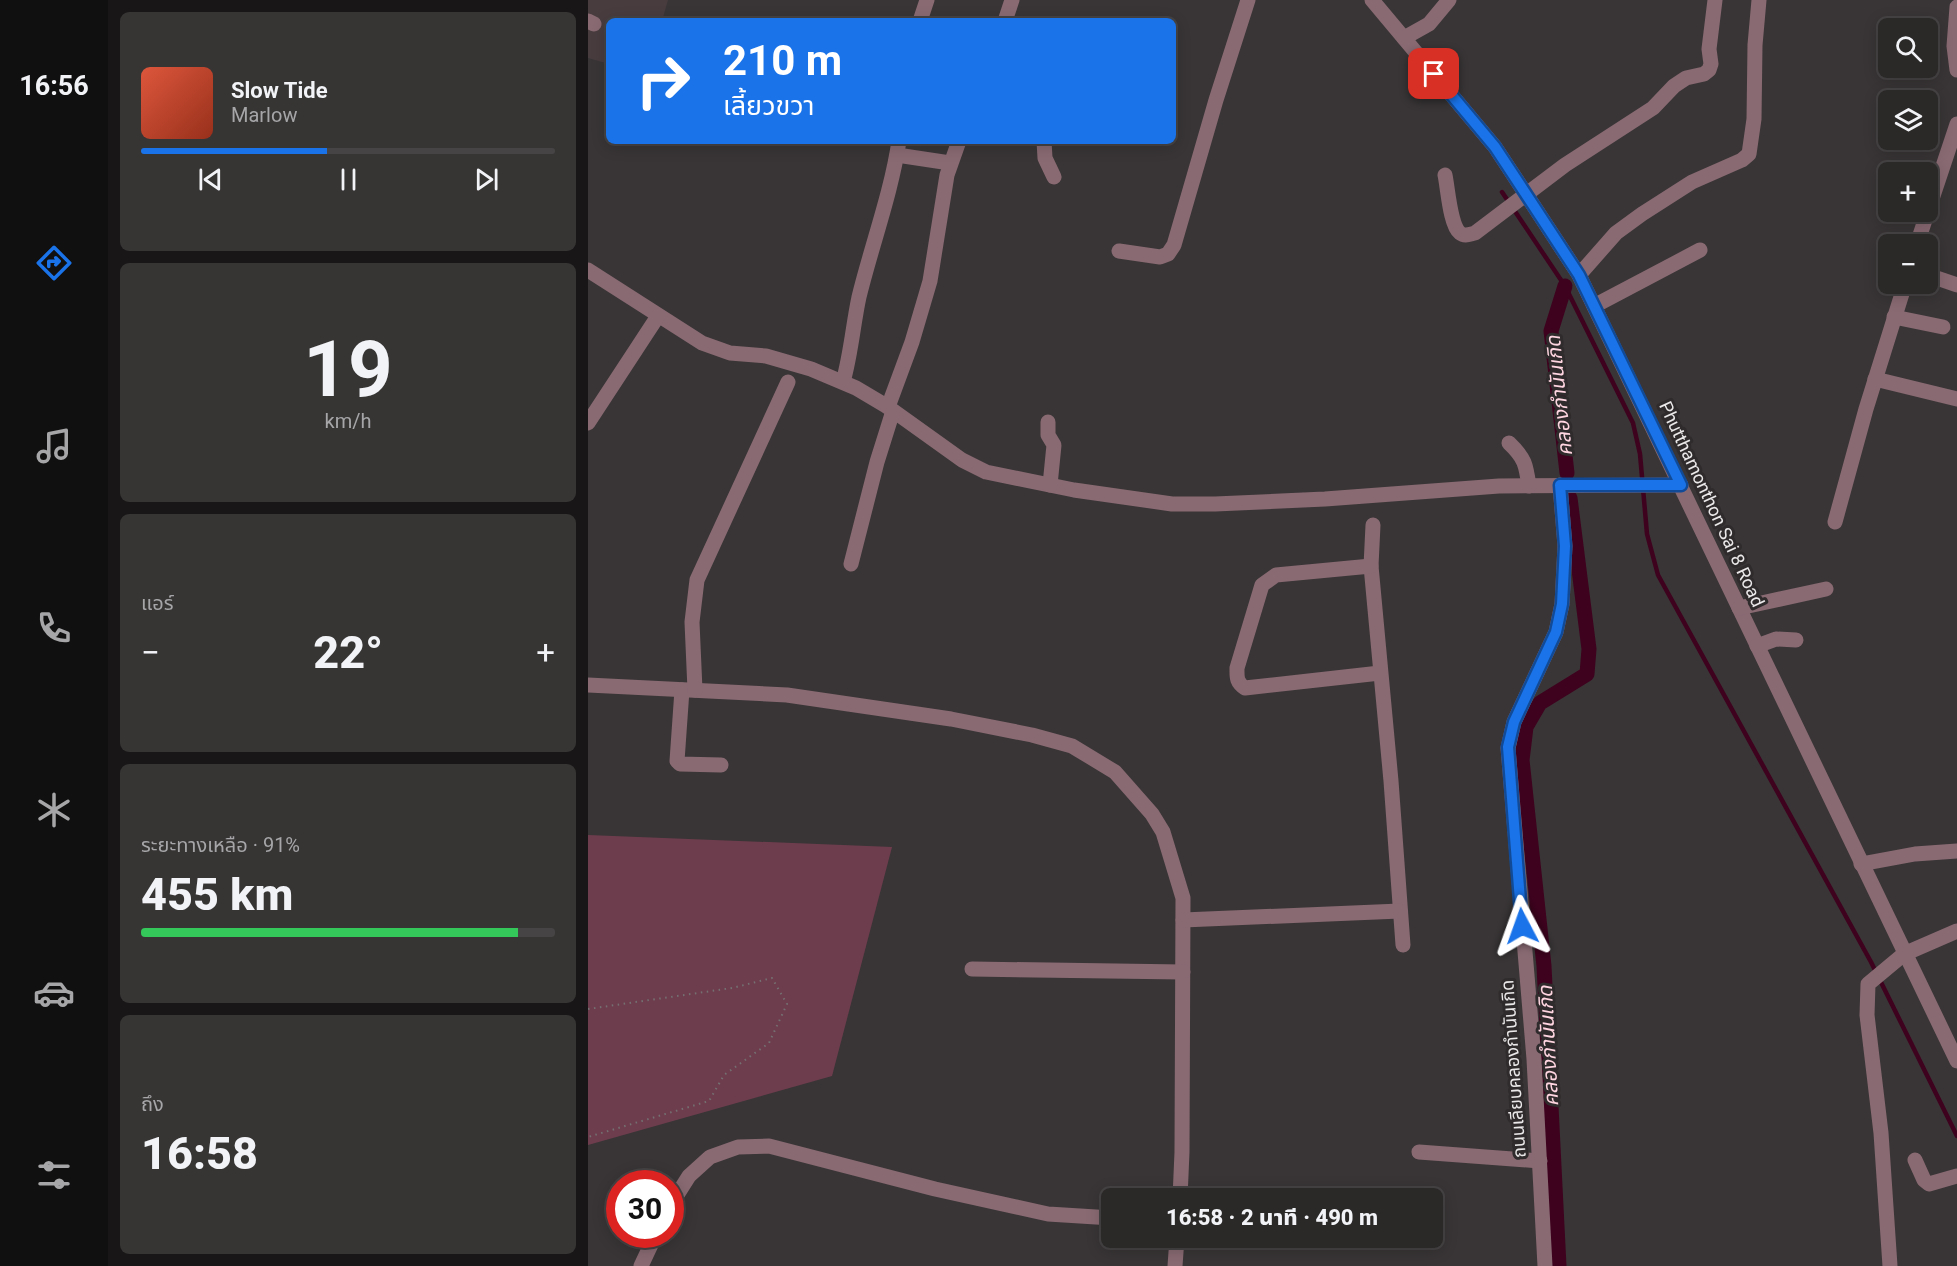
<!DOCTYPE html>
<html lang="th">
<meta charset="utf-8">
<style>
:root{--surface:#2b2828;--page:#373434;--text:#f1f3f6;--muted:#a6a6a8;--line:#474445;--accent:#1a73e8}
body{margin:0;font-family:Roboto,"Noto Sans Thai",sans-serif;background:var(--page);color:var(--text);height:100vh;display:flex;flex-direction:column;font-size:22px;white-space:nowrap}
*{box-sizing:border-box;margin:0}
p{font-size:20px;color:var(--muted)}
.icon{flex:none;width:33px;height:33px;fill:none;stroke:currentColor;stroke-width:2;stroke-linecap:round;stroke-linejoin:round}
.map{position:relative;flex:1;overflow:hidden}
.details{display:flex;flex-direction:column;gap:12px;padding:12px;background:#181616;width:480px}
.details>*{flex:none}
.hud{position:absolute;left:18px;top:18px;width:570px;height:126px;border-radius:9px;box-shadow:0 3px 15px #0003,0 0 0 2px var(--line);background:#1a73e8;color:#fff;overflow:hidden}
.fabs{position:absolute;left:1290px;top:18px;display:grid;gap:12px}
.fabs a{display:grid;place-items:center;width:60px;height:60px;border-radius:9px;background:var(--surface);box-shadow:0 3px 15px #0003,0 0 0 2px var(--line);font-size:30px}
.speed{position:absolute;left:18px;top:1170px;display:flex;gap:12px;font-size:30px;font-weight:700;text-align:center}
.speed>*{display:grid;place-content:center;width:78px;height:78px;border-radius:50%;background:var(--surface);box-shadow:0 3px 15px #0003,0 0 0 2px var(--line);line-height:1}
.speed .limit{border:9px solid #d22;background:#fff;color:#111}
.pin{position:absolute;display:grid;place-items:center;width:51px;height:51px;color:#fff;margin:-26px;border-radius:12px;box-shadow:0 3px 9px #0006}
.me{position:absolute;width:66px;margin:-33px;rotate:356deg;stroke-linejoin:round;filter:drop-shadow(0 0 4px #0008)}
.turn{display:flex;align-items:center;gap:21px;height:126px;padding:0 18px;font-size:27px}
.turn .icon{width:78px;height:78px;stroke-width:2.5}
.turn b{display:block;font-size:42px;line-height:51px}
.big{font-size:45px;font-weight:800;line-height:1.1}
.details .card{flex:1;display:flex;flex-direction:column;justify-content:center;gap:9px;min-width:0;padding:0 21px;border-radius:9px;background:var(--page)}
.details .dial{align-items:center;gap:0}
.dial b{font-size:78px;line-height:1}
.song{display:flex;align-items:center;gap:18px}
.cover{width:72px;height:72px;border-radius:9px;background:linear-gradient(135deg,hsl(10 70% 55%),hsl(10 70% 35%))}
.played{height:6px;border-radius:3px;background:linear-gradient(90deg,var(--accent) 45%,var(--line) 45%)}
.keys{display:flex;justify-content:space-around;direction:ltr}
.heat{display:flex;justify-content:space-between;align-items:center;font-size:33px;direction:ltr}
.charge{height:9px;border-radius:4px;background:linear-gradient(90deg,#34c759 91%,var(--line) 0)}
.trip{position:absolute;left:513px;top:1188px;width:342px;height:60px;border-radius:9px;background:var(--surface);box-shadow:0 3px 15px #0003,0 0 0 2px var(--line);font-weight:800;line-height:60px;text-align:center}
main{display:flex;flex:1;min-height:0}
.tab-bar{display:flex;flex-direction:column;width:108px;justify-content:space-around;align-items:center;background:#111010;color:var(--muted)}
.tab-bar .icon{width:42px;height:42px}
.tab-bar .current{color:var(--accent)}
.tab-bar b{font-size:27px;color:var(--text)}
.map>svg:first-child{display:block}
</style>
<main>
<nav class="tab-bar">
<b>16:56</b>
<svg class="icon current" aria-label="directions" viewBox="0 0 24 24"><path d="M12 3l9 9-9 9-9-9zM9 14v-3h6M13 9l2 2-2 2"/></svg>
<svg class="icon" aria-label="music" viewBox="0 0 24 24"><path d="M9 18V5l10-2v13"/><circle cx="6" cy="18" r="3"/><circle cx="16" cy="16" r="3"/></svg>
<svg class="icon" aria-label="phone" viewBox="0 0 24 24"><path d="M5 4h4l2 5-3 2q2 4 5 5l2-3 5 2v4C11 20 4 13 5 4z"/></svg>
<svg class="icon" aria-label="climate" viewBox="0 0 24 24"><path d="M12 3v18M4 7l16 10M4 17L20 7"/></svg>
<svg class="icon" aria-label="car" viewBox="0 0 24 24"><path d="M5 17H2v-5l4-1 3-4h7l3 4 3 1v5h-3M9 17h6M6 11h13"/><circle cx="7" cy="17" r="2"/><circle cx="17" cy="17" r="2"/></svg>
<svg class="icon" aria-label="filters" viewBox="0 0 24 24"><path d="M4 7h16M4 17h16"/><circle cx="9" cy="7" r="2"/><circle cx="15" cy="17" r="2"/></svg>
</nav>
<section class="details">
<div class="card">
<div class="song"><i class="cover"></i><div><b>Slow Tide</b><p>Marlow</p></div></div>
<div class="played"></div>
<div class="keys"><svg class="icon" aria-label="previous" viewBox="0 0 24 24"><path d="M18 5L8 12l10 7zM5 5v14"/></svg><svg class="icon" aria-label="pause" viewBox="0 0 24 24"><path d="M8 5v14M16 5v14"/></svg><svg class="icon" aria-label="next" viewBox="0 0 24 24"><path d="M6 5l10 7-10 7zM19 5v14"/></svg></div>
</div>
<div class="card dial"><b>19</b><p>km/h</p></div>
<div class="card"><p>แอร์</p>
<div class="heat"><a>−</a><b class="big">22°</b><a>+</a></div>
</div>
<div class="card"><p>ระยะทางเหลือ · 91%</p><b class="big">455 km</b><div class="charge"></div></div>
<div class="card"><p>ถึง</p><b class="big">16:58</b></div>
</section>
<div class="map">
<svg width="1369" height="1266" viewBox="0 0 1369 1266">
<rect width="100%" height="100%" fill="#393536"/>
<polygon fill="#483c3f" points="0,0 80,0 74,21 21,21 21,64 0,58"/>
<polygon fill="#6e3d4d" points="0,835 304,847 244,1076 0,1145"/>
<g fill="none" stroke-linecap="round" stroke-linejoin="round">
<polyline stroke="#3e021e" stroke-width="4.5" points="914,192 977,286 1045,423 1052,454 1059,534 1070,575 1283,962 1369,1136"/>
<g stroke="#3e021e" stroke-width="15">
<polyline points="977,286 963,331 979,473"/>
<polyline points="971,1266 956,966 934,760 938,727 952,703 999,674 1001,649 982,498"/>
</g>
<polyline stroke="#747071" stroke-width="2" stroke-dasharray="1.5 4.5" stroke-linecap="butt" points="0,1009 144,988 184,978 199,1004 181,1043 136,1075 121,1101 0,1137"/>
<g stroke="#896a73" stroke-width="15">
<polyline points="784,0 907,147 991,275 1369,1061"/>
<polyline points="1369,7 1366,46 1369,70"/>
<polyline points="0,21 6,24"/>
<polyline points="332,21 339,0"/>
<polyline points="417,21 424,0"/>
<polyline points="816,38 841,24 861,0"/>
<polyline points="456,141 457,158 466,177"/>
<polyline points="309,155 362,163"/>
<path d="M857 175C860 189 862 225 872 233 877 237 882 234 887 233L977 165 1065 108 1086 86 1098 78 1116 74 1121 70 1123 64 1121 49 1127 0"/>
<polyline points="1329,244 1369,124"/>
<polyline points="531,251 572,257 580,254 586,245 628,100 660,0"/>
<polyline points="0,270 114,343 142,353 178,356 223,369 268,388 300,407 374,460 398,472 486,490 584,504 627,504 737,499 911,486 1093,485"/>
<polyline points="991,275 1028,233 1054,214 1104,182 1154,160 1161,154 1166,119 1167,45 1171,0"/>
<polyline points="1340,275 1369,285"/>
<polyline points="1006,306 1112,250"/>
<polyline points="1306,317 1355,327"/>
<polyline points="1287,379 1369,399"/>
<path d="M255 382C263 354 265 325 271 297 284 244 303 194 311 141"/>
<polyline points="300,407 324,342 342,281 359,175 371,141"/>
<polyline points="460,422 460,435 466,445 462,485"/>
<polyline points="0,423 70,316"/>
<path d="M921 443C937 458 938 465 941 486"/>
<polyline points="1247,522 1278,409 1317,284"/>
<polyline points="785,525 783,566 803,781 815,945"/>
<polyline points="263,564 289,462 305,411"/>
<path d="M783 566 688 575 674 585 649 668C649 677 648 682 657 688L792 673"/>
<polyline points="1151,608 1238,589"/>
<polyline points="1169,646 1188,639 1208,640"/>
<polyline points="0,685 199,695 363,719 444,735 484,746 527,772 564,814 575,832 595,898 594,1152 592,1198"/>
<polyline points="94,690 89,761 92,764 133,765"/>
<polyline points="107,690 104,622 109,580 200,382"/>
<polyline points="1273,864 1327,854 1369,851"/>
<polyline points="595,920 812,911"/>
<polyline points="384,969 595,972"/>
<polyline points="831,1152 952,1161"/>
<polyline points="1327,1160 1336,1180 1341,1184 1369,1176"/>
<polyline points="82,1206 101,1176 122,1157 150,1147 181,1146 347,1189 460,1214 524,1218"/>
<polyline points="53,1266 68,1234"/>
<polyline points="587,1266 589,1238"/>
<polyline points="957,1266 946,1059 920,748 926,722 968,632 974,604 977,546 972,485"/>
<polyline points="1302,1266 1293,1133 1279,1015 1280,984 1316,954 1369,931"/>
</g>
</g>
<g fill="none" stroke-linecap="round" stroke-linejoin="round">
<g stroke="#114b97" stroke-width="15">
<polyline id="route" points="846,74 907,147 991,275 1093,485 972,485 977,546 974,604 968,632 926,722 920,747 934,926"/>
</g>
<use href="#route" stroke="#1a73e8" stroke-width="10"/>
</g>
<g text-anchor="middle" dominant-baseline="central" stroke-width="6" stroke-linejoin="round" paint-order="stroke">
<g font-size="18" fill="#ebe8e9" stroke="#2f2b2c">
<text transform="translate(1124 504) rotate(65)">Phutthamonthon Sai 8 Road</text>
<text transform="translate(925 1069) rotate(-94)">ถนนเลียบคลองกำนันเกิด</text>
</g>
<g font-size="20" font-style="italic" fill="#fed5e0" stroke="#2f2b2c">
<text transform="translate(971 396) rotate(-96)">คลองกำนันเกิด</text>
<text transform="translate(960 1046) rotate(-93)">คลองกำนันเกิด</text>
</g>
</g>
</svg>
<div class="fabs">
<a><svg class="icon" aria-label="search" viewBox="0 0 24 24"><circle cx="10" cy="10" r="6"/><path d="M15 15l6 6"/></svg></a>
<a><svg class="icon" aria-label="layers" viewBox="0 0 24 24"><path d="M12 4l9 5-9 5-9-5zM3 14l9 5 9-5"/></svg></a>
<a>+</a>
<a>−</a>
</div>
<div class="speed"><div class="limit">30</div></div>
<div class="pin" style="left:846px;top:74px;background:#d93025"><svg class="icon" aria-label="arrive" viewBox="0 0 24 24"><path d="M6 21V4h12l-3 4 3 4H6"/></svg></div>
<svg class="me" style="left:934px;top:926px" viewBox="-20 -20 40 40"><path d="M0-17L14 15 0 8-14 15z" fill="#1a73e8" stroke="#fff" stroke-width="4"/></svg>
<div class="trip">16:58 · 2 นาที · 490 m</div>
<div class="hud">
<div class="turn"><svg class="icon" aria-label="right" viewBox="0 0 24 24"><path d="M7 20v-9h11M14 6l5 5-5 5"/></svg><div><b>210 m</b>เลี้ยวขวา</div></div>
</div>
</div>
</main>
